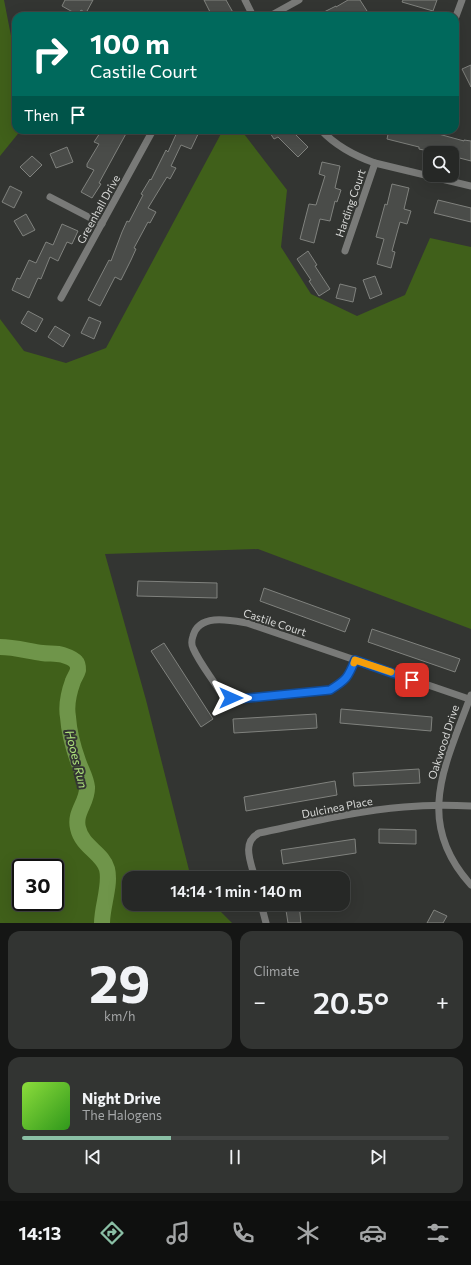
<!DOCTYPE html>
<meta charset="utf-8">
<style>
:root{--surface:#262826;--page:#323432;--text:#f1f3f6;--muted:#a4a6a7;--line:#424443;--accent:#8abfa5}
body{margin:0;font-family:Commissioner,sans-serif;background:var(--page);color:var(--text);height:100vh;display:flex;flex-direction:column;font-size:15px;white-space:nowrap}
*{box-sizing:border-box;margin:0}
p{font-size:13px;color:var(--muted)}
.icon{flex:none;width:22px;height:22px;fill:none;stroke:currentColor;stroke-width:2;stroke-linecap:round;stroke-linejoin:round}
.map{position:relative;height:923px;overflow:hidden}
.panel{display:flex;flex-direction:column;gap:8px;padding:8px;background:#151615;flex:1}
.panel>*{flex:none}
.banner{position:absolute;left:12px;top:12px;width:447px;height:122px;border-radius:12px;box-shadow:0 4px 16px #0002,0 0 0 1px var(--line);background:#00695c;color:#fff;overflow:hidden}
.fabs{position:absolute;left:423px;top:146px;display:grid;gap:8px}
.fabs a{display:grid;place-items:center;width:36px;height:36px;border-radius:8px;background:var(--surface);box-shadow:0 4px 16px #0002,0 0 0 1px var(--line);font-size:20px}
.speed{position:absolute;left:12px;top:859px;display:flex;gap:8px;font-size:20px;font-weight:700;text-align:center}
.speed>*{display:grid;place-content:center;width:52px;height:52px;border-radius:50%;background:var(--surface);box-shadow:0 4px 16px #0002,0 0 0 1px var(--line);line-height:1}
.speed .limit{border:2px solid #111;border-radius:6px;background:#fff;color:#111}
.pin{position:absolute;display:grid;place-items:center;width:34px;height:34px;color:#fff;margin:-17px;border-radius:8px;box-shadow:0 2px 6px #0006}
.me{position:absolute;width:44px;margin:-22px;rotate:90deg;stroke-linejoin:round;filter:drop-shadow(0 0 3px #0008)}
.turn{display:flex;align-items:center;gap:14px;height:84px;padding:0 12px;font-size:18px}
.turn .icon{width:52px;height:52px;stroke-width:2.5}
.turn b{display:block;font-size:28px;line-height:34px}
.then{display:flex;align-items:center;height:38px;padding:0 12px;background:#0003;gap:8px;font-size:15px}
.big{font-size:30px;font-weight:600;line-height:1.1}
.panel .widget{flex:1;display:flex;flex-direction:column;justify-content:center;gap:6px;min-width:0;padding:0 14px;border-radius:12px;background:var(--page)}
.panel .dial{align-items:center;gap:0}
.dial b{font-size:52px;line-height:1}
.song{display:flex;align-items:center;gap:12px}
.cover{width:48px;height:48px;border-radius:6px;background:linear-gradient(135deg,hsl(90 70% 55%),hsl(110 70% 35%))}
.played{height:4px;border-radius:2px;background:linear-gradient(90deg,var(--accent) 35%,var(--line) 35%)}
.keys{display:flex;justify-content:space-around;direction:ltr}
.heat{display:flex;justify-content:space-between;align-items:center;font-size:22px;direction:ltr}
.panel .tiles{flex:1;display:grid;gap:8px;grid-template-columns:1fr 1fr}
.widget:last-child{grid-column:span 2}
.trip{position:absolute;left:122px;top:871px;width:228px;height:40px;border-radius:12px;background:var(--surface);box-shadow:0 4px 16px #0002,0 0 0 1px var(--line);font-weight:600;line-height:40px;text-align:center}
.dock{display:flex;height:64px;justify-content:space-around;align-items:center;background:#0f100f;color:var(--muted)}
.dock .icon{width:28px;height:28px}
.dock .active{color:var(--accent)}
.dock b{font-size:18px;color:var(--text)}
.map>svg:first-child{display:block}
</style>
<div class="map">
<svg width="471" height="923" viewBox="0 0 471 923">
<rect width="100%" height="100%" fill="#333532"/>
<g fill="#40601a" fill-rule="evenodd">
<polygon points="0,0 4,0 13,46 16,47 16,130 21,130 0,156"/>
<path d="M223 130H241L287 190 281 247 311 294 357 316 405 295 430 238 471 247V629L258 549 105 554 146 700 191 878H129V904H213L232 923H0V319L24 351 66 363 106 348ZM21 868H55V902H21Z"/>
</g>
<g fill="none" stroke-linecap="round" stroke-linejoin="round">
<path stroke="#6f954a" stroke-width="16" d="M0 647C14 647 28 651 42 653 49 654 57 653 63 655 66 656 74 659 76 662 78 664 78 668 78 670 77 674 74 678 73 681 69 692 66 706 68 717 69 732 73 747 78 761 81 770 86 778 87 787 88 802 74 812 78 828 82 847 103 853 107 869 111 885 102 906 102 923"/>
</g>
<g fill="#4a4c49" stroke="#80827e">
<polygon points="65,0 93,0 86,13 81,10 78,15 62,6"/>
<polygon points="204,0 226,0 235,16 212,16"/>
<polygon points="348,0 360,0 367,11 359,16 316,16 336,6 336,7"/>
<polygon points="403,0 437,0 433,11 402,2"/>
<polygon points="471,65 471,87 462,69"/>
<polygon points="102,130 128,130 99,183 101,184 92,198 81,192 94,170 87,167 87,164 99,144 94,142"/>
<polygon points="178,130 200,130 191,149 181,145 171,166 176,168 170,179 167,177 148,208 156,212 150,223 148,222 134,248 136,249 131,260 121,280 115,277 100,306 88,300 109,260 111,261 122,232 127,221 129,222 143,195 141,194 150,179 151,180 166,150 168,152"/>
<polygon points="268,130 291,130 308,147 298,157 278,137 274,139"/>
<polygon points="389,130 405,130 423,134 424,130 464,141 464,140 471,141 471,161 452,156 452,153 436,153 419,149 419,147 387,139"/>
<polygon points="67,147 73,162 56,168 50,154"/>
<polygon points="32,156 42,165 30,177 20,167"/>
<polygon points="322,162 340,166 335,188 341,190 337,202 335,201 330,221 320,219 314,243 300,239 309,204 316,205 325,176 319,174"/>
<polygon points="392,184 409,188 404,209 411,211 407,224 400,222 392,251 395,252 391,268 377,264 384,239 376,237 385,204 387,205"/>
<polygon points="10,186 22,192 14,208 2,202"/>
<polygon points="438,200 471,208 471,222 434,213"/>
<polygon points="26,214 35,230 23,236 14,221"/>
<polygon points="62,224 78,231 72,244 67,242 58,261 50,257 41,279 38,278 29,298 12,290 17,278 20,279 29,260 36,263 46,242 53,245"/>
<polygon points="308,251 317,265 315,266 330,289 319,296 309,281 311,280 297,259"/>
<polygon points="375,276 382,294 370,299 363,280"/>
<polygon points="340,284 356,288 353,302 336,298"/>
<polygon points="28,311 43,319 36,332 21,323"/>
<polygon points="89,317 101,322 94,339 81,333"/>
<polygon points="55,326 70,335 63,347 48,337"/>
<polygon points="138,581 217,583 217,598 137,596"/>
<polygon points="264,588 350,619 345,632 260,601"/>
<polygon points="372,629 460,659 455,672 368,642"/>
<polygon points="164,643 213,719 201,727 151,651"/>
<polygon points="341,709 432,717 431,731 340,723"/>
<polygon points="316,714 317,728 234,733 233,719"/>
<polygon points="419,769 420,783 354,786 353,773"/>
<polygon points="335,781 337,795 246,811 244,797"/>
<polygon points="379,829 416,830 416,844 379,843"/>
<polygon points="355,839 356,853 283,864 281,850"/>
<polygon points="285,904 299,904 301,923 288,923"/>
<polygon points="434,910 447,916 443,923 427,923"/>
</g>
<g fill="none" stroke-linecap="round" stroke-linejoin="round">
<g stroke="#797a78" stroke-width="7">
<polyline points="245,0 253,16"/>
<polyline points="270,16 299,0"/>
<polyline points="455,19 462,0"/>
<path d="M321 130C336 146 355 156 375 163L471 186"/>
<polyline points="50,197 102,224"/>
<polyline points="345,251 375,163"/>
<polyline points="61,298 153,130"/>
<path d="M355 661C348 678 346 680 330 690L238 699C230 698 225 695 219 690 211 677 199 662 193 648 191 644 192 639 193 636 199 613 230 620 247 623L469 699"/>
<path d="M471 695C446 764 413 821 471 885"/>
<path d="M255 878C251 863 241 842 259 833 307 823 355 811 404 807 426 805 449 805 471 806"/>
<polyline points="261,904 266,923"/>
</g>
</g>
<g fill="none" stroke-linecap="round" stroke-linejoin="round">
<g stroke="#114b97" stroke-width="10">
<path id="route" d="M231 698 238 699 330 690C346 680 348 678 355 660L412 680"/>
</g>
<use href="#route" stroke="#1a73e8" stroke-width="7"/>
<polyline stroke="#f59e0b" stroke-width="7" points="354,663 355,660 391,672"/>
</g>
<g text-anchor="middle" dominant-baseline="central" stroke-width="4" stroke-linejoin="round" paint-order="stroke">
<g font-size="11" fill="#d8d9d7" stroke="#333532">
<text transform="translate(350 203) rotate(-71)">Harding Court</text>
<text transform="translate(98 209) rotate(-61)">Greenhall Drive</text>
<text transform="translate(275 622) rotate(18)">Castile Court</text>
<text transform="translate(443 742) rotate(-72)">Oakwood Drive</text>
<text transform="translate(337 807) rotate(-11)">Dulcinea Place</text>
</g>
<g font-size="12" font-style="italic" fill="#aee27c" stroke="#333532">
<text transform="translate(77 759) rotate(76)">Hooes Run</text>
</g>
</g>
</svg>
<div class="fabs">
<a><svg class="icon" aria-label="search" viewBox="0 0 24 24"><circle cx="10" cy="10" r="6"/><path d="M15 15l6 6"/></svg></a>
</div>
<div class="speed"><div class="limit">30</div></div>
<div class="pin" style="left:412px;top:680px;background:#d93025"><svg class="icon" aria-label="arrive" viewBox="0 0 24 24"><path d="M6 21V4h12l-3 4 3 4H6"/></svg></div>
<svg class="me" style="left:231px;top:698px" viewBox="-20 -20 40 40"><path d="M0-17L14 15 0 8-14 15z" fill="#1a73e8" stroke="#fff" stroke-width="4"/></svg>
<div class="trip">14:14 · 1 min · 140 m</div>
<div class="banner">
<div class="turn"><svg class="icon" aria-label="right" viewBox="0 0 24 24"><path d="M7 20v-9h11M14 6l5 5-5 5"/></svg><div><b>100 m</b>Castile Court</div></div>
<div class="then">Then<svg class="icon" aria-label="arrive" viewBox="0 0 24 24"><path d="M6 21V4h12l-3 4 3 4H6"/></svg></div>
</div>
</div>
<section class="panel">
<div class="tiles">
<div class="widget dial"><b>29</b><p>km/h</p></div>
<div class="widget"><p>Climate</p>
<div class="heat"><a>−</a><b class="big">20.5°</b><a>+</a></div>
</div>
<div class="widget">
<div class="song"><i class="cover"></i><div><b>Night Drive</b><p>The Halogens</p></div></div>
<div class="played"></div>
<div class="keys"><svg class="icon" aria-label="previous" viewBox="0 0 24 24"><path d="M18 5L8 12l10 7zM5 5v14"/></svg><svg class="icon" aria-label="pause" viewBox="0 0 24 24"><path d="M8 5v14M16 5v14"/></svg><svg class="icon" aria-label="next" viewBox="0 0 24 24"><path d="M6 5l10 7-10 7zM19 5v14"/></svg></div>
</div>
</div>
</section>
<nav class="dock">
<b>14:13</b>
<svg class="icon active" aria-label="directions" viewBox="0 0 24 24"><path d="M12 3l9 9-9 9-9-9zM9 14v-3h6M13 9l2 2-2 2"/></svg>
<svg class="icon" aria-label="music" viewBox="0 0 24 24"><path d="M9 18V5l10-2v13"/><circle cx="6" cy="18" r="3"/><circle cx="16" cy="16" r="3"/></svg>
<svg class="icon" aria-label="phone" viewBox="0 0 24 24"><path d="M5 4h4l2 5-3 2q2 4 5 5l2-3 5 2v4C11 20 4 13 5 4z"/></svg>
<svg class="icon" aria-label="climate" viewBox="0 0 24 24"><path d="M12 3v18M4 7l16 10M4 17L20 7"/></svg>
<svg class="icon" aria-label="car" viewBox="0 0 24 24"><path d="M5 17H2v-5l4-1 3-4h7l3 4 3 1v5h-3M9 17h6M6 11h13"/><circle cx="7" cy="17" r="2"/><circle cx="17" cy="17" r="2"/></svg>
<svg class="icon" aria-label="filters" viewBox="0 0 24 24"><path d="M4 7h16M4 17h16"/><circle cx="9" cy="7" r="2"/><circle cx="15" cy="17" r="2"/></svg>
</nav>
